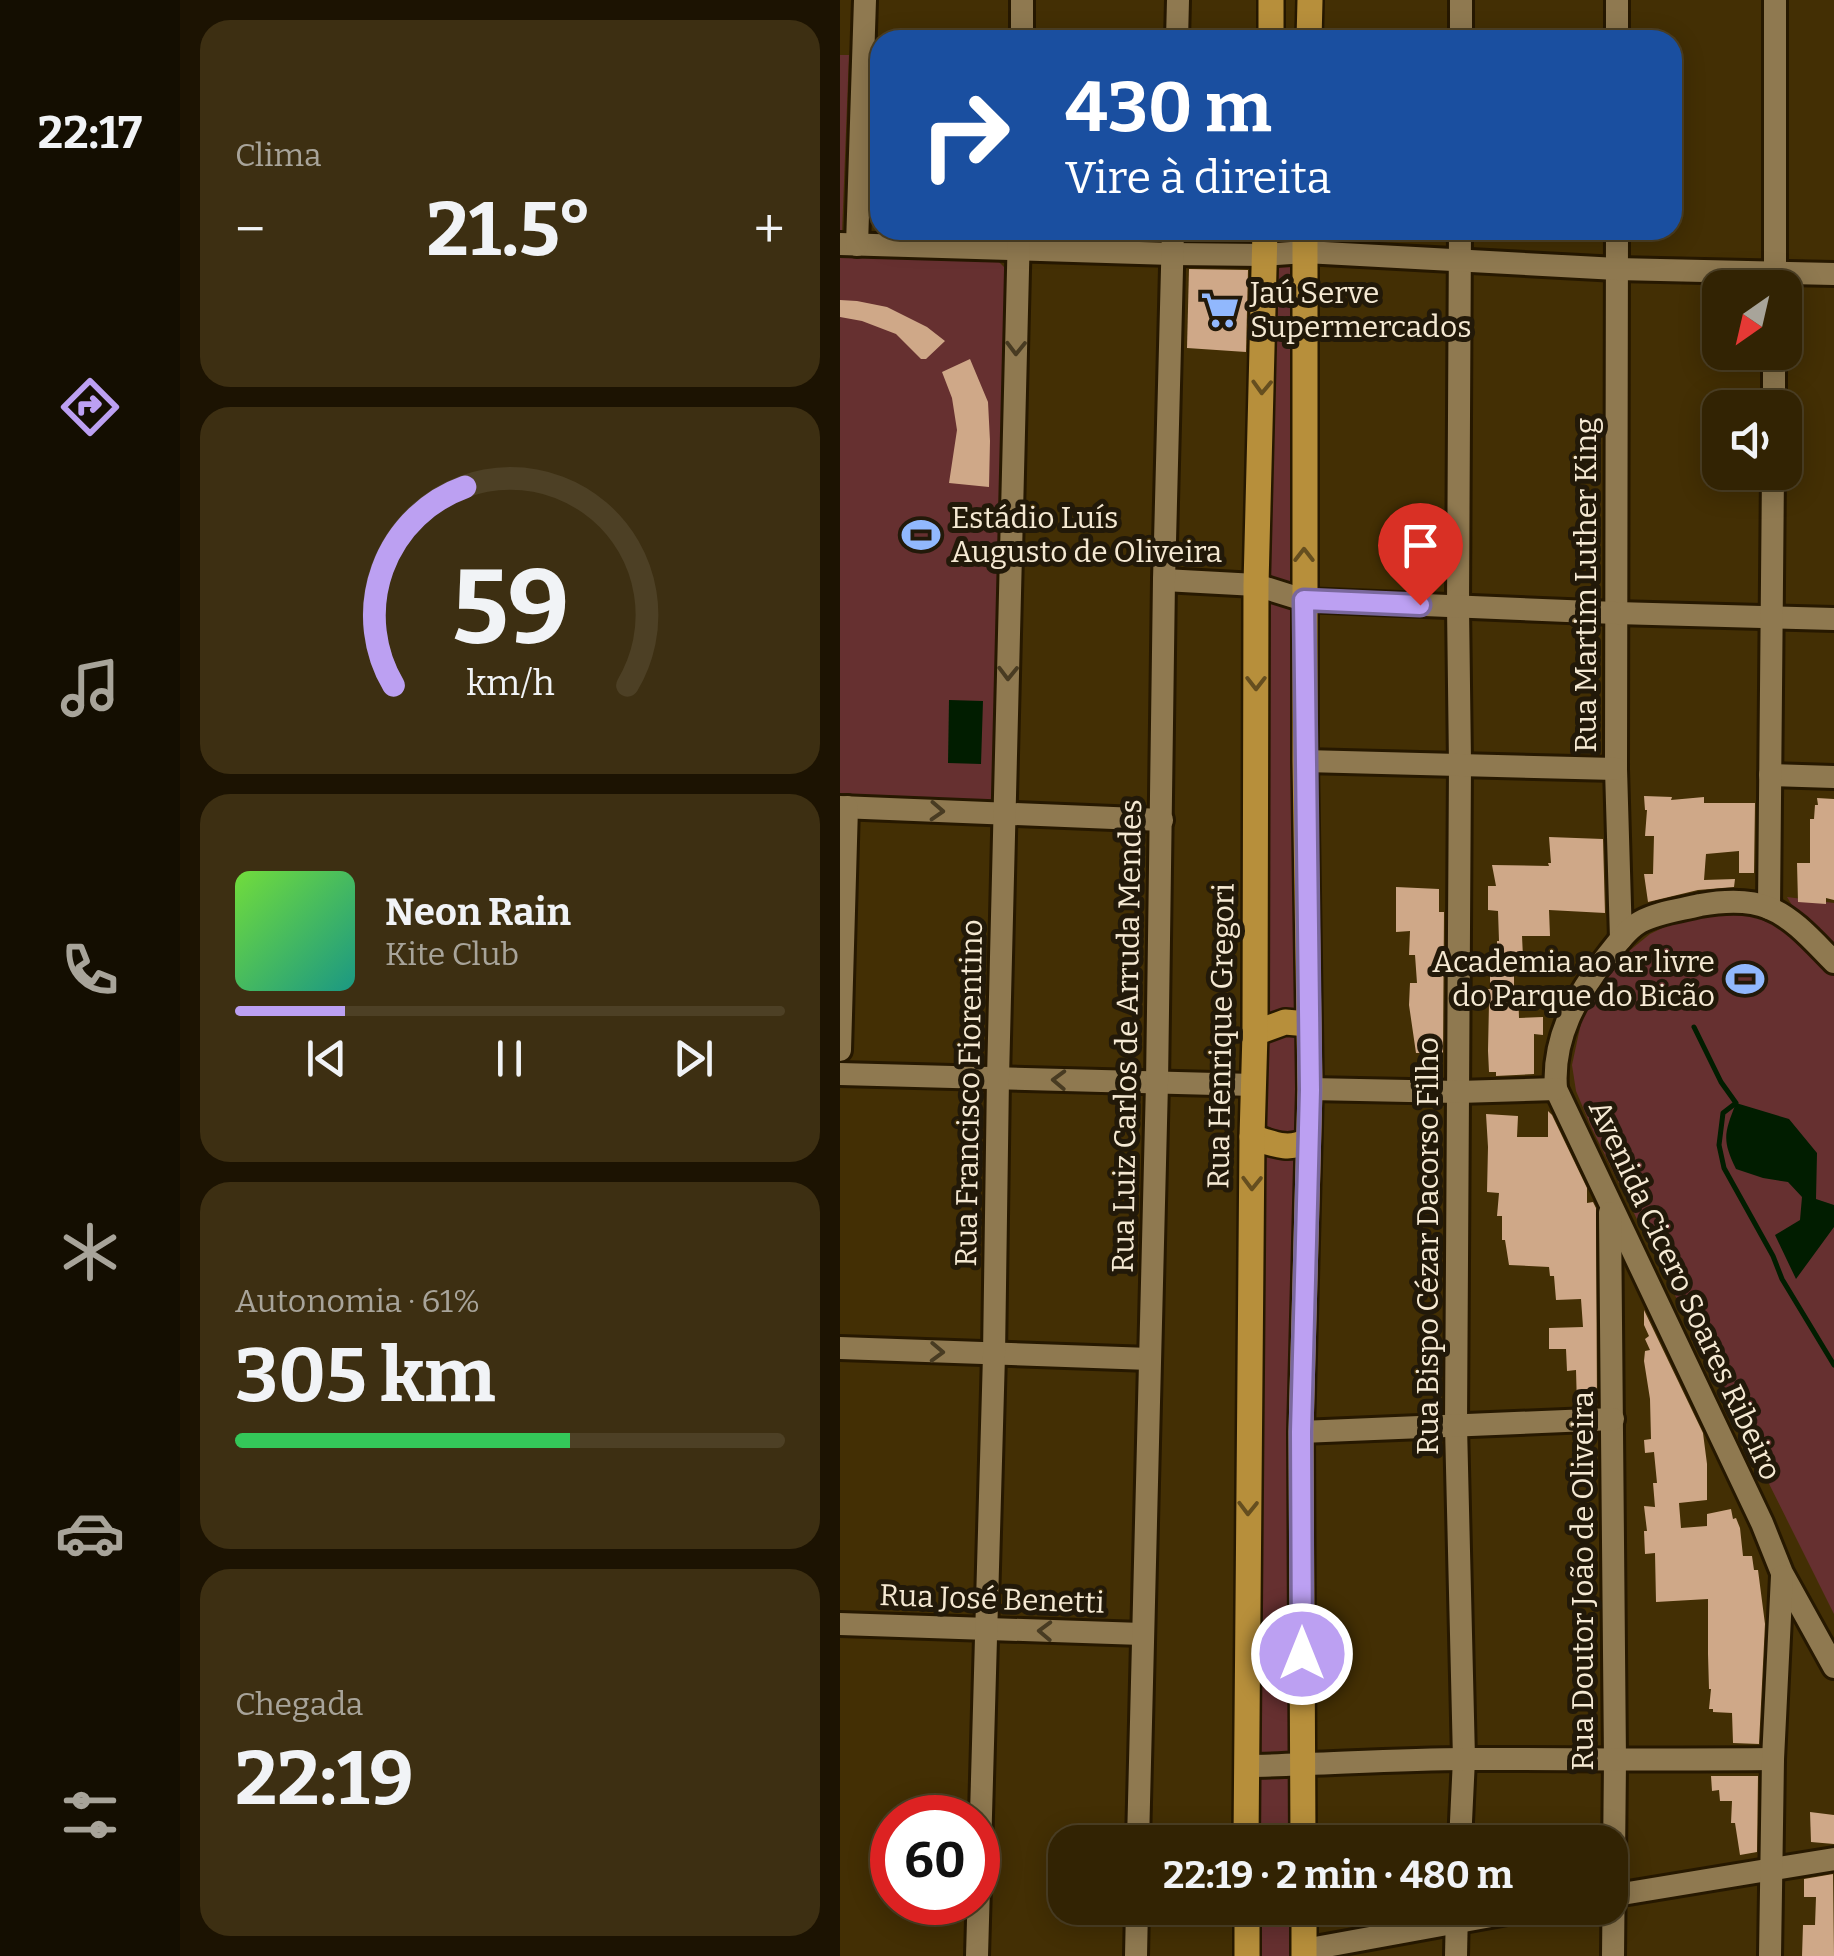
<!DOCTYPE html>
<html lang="pt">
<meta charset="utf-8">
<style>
:root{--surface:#322303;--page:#3d2f12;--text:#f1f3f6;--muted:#a8a49a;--line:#4d4025;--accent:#bca0f2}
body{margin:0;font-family:Bitter,serif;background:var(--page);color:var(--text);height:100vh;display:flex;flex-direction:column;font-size:38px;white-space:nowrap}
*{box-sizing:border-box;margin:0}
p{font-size:32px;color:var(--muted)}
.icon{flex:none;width:55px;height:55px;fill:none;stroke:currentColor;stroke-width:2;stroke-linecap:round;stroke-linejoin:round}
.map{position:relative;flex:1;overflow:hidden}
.panel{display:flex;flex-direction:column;gap:20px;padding:20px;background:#1c1302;width:660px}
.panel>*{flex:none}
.guide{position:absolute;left:30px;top:30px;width:812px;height:210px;border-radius:30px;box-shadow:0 5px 25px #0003,0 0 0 2px var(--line);background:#1a4fa0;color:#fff;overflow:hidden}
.needle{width:65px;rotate:214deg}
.controls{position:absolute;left:862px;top:270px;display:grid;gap:20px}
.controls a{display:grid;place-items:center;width:100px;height:100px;border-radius:20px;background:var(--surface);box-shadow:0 5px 25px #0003,0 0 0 2px var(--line);font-size:50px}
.speed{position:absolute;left:30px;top:1795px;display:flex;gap:20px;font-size:50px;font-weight:700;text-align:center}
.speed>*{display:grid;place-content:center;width:130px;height:130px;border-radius:50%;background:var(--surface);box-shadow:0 5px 25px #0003,0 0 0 2px var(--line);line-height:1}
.speed .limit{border:15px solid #d22;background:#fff;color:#111}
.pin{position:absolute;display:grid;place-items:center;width:85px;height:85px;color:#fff;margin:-102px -42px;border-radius:50% 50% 50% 0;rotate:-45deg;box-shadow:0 0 10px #0007}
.pin .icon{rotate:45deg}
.me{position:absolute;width:110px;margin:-55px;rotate:0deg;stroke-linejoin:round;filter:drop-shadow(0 0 8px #0008)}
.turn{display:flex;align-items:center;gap:35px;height:210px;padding:0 30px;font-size:45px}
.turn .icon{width:130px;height:130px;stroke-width:2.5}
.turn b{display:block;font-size:70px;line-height:85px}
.big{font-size:75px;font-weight:700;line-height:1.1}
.panel .tile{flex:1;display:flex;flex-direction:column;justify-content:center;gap:15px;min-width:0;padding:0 35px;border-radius:30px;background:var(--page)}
.panel .dial{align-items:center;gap:0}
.dial svg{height:260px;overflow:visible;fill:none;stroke:var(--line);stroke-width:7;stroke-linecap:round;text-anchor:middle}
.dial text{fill:var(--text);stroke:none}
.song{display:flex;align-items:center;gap:30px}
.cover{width:120px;height:120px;border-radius:15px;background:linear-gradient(135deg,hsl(100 70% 55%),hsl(170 70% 35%))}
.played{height:10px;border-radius:5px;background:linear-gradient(90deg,var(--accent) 20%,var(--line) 20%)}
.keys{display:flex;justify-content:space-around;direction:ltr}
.heat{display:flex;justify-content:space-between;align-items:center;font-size:55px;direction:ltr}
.charge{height:15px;border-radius:8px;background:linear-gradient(90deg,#34c759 61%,var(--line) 0)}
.trip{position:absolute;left:208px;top:1825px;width:580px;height:100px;border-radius:30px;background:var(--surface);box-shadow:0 5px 25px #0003,0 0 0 2px var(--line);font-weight:700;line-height:100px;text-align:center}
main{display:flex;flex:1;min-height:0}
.menu{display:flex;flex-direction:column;width:180px;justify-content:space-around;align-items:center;background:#140e01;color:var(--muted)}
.menu .icon{width:70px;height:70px}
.menu .current{color:var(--accent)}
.menu b{font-size:45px;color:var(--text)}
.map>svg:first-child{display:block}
</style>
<main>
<nav class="menu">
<b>22:17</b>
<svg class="icon current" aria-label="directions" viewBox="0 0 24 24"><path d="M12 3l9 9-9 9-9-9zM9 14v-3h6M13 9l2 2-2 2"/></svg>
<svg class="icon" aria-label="music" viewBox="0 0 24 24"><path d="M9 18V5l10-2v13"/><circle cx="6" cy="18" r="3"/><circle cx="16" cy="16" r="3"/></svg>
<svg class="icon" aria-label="phone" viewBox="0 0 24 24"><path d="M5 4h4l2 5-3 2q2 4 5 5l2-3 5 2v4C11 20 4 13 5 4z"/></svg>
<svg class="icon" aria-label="climate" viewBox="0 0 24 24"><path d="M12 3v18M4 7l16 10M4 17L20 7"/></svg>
<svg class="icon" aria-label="car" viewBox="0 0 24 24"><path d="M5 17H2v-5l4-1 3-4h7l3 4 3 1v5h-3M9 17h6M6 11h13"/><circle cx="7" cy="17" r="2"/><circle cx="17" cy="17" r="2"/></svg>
<svg class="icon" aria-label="filters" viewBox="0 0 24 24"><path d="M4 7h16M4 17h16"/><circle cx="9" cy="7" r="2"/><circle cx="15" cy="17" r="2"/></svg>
</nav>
<section class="panel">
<div class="tile"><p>Clima</p>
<div class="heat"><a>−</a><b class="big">21.5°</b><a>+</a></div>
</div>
<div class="tile dial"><svg viewBox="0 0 100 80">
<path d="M14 69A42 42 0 1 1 86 69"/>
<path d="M14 69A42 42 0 0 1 36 8" stroke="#bca0f2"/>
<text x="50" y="56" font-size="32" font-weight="700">59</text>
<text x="50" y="72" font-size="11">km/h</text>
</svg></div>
<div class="tile">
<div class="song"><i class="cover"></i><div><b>Neon Rain</b><p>Kite Club</p></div></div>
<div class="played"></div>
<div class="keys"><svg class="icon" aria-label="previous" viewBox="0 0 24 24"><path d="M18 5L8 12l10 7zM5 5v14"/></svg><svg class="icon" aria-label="pause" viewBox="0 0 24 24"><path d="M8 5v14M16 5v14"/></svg><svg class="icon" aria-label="next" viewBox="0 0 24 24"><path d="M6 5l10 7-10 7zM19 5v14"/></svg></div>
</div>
<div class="tile"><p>Autonomia · 61%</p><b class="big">305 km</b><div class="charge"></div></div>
<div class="tile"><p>Chegada</p><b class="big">22:19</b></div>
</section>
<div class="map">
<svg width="994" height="1956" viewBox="0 0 994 1956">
<rect width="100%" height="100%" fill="#432f04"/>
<g fill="#663030">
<polygon points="0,55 9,55 2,233 0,233"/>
<polygon points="0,254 156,259 165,268 168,279 157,799 149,801 0,795"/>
<polygon points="435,265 474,265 456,1842 417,1842 428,597"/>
<polygon points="947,897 994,903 994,945 955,910"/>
<polygon points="892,910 934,919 994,972 994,1614 752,1129 736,1091 732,1065 744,1009 778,960 810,934 849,915"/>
<polygon points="417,1908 456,1908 455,1956 417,1956"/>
</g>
<g fill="#011d00">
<polygon points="109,700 143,701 141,764 108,763"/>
<path d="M896 1103 949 1119 977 1153 976 1199 994 1205V1227L956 1279 935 1235 960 1220 962 1197 948 1182 923 1178 896 1169C882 1140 884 1134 896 1103Z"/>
</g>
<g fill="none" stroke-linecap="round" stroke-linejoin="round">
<polyline stroke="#011d00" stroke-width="5" points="854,1027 881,1082 896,1103 883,1113 879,1145 884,1168 933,1256 942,1279 994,1365"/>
</g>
<g fill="#cfa888">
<polygon points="349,269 408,270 406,352 347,348"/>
<polygon points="0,300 17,301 47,307 87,327 105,341 86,359 81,359 56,334 22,321 0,317"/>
<polygon points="130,359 148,402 150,441 149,487 109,483 117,430 112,398 102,372"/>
<polygon points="804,796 832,797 831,800 864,797 864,803 915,803 914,873 899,873 899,851 866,854 864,880 895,879 894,887 858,890 808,902 804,874 813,874 814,836 805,836 807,810 805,810"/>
<polygon points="977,798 994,799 994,900 986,898 986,904 958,902 957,863 970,863 970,819 974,819 975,805 978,805"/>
<polygon points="709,837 763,839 765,913 709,910 710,936 682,936 683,957 674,958 674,989 678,989 679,1018 703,1017 703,1035 694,1034 694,1074 656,1076 656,1072 649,1072 648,1051 649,1003 646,1003 647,989 650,989 650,962 657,962 657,941 659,941 658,911 648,910 648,886 656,886 652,865 709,866 708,863 711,863"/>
<polygon points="556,887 599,889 599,912 604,912 603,1053 576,1053 569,1005 570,983 577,983 575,955 569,955 570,931 556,932"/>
<polygon points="708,1111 712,1115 747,1188 747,1203 753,1202 756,1208 757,1405 737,1406 736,1370 727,1371 726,1349 709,1349 709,1328 743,1327 741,1299 716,1300 714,1276 710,1276 709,1267 669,1265 665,1240 662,1240 662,1216 657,1216 659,1193 647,1192 648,1147 646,1114 678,1116 677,1137 708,1137"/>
<polygon points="804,1310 863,1433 867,1464 867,1500 839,1503 841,1528 867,1526 867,1514 891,1509 893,1519 896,1518 900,1528 903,1556 912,1556 914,1570 918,1570 925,1624 919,1744 893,1743 892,1713 873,1712 873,1709 869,1709 871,1689 869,1689 868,1654 868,1599 816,1602 815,1553 805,1554 804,1531 807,1531 804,1506 815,1507 813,1483 817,1483 814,1452 805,1453 804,1440 811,1439 810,1399 804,1361 805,1351 810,1350 805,1339 809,1336 804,1325"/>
<polygon points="871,1776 918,1776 917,1852 900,1855 895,1823 891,1823 892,1801 880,1801 879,1790 872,1791"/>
<polygon points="970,1812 994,1815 994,1844 971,1842"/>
<polygon points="993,1874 994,1956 962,1956 963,1925 975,1925 976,1897 964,1897 964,1879"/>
</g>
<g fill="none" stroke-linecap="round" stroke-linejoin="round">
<g stroke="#261800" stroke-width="28">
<g id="minor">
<polyline points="935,0 935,286"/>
<polyline points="182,40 182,0"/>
<polyline points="337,40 338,0"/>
<polyline points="621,40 621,0"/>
<polyline points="777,40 777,0"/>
<polyline points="620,230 618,606 620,764 616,1426 624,1759 620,1842"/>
<polyline points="777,230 776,769 781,939"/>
<polyline points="0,244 332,254 424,255 465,252 777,269 994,274"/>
<polyline points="17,245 25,0"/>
<polyline points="934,408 934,352"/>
<polyline points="324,580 416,585 464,600 776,613 994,619"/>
<polyline points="465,761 776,769"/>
<polyline points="930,775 994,777"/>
<polyline points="0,807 322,820"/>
<polyline points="929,908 933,472"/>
<path d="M994 962C975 943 954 918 929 908 908 899 882 901 860 905 840 910 818 912 800 922 787 929 777 944 768 955 737 994 712 1038 716 1089L922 1523 942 1573 994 1667"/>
<polyline points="0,1050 7,807"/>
<polyline points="0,1074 414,1085"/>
<polyline points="470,1089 618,1092 716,1089"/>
<polyline points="770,1213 775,1761 773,1956"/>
<polyline points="0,1348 310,1359"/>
<polyline points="461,1432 773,1419"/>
<polyline points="0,1624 302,1634"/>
<path d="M406 1766C479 1765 553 1759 627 1759 729 1759 831 1760 933 1759"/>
<polyline points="298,1842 317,1083 324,580 333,230"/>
<polyline points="770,1896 994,1859"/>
<polyline points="464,1950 695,1908"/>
<polyline points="137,1956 154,1355 158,1078 179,230"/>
<polyline points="296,1956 297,1908"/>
<polyline points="616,1956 617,1910"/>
<polyline points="930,1956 933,1759 942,1576"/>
</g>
</g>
<g stroke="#261800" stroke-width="30">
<g id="major">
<polyline points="431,0 431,40"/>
<polyline points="469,40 470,0"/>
<polyline points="415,1033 445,1022 468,1024"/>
<path d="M412 1137C431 1143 449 1152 468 1140"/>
<polyline points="406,1842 412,1137 415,1033 416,585 425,230"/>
<polyline points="463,1842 461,1432 470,1089 465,761 465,230"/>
<polyline points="407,1908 407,1956"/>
<polyline points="464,1908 464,1956"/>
</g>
</g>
<use href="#minor" stroke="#8f7950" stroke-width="22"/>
<use href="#major" stroke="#b78f3b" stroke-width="25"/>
</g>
<defs><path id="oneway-chevron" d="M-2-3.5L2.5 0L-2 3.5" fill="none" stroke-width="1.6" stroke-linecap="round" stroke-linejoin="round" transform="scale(2.5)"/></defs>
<g stroke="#483b22">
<use href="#oneway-chevron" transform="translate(176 348) rotate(91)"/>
<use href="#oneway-chevron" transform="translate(168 673) rotate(91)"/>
<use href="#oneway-chevron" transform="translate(97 811) rotate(3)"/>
<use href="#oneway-chevron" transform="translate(219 1080) rotate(-178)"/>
<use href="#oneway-chevron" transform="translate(97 1352) rotate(2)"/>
<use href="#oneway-chevron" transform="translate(205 1631) rotate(-178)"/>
</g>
<g stroke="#654e1f">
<use href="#oneway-chevron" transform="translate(422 387) rotate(92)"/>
<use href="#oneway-chevron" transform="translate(464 555) rotate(-90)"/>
<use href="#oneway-chevron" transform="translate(416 683) rotate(90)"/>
<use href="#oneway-chevron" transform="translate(412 1183) rotate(91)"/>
<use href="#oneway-chevron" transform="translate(408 1508) rotate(91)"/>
</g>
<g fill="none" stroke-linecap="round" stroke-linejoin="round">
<g stroke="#7a689d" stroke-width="25">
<polyline id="route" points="462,1654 461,1432 470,1090 464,600 580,605"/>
</g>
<use href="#route" stroke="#bca0f2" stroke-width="18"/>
</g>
<defs>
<g id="supermarket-bare" transform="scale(3)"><path d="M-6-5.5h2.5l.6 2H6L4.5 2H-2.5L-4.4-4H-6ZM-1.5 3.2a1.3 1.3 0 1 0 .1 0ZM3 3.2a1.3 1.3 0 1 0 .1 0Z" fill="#91b8fd" stroke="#221909" stroke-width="2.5" paint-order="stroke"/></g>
<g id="stadium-bare" transform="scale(3)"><path d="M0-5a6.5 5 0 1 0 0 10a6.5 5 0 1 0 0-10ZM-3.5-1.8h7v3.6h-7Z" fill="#91b8fd" stroke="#221909" stroke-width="2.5" paint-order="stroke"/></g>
</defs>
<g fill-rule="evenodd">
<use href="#supermarket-bare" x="380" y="310"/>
<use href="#stadium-bare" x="81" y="535"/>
<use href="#stadium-bare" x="905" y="979"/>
</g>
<g text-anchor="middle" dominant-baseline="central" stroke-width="10" stroke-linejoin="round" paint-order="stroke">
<g font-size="30" fill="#f5e9d3" stroke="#221909" text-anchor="start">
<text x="410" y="293">Jaú Serve<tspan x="410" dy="34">Supermercados</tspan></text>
<text x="111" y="518">Estádio Luís<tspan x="111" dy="34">Augusto de Oliveira</tspan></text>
<text x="875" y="962" text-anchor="end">Academia ao ar livre<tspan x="875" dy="34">do Parque do Bicão</tspan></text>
</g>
<g font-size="30" fill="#f5e9d3" stroke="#221909">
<text transform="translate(746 585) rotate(-90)">Rua Martim Luther King</text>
<text transform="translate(287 1036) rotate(-89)">Rua Luiz Carlos de Arruda Mendes</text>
<text transform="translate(381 1036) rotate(-89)">Rua Henrique Gregori</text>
<text transform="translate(129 1093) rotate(-89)">Rua Francisco Fiorentino</text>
<text transform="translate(588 1246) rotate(-90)">Rua Bispo Cézar Dacorso Filho</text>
<text transform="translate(845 1290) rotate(65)">Avenida Cicero Soares Ribeiro</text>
<text transform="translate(743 1581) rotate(-90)">Rua Doutor João de Oliveira</text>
<text transform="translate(152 1599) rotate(2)">Rua José Benetti</text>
</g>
</g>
</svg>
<div class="controls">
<a><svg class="needle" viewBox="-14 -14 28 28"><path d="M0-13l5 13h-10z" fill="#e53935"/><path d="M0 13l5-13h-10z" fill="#a8a49a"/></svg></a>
<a><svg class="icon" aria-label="sound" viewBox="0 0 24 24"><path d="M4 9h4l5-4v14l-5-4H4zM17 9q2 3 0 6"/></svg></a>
</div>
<div class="speed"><div class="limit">60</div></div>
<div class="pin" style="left:580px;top:605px;background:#d93025"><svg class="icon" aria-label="arrive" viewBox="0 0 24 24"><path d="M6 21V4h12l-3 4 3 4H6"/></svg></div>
<svg class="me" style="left:462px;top:1654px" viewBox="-20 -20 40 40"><circle r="17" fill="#bca0f2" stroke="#fff" stroke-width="3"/><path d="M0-11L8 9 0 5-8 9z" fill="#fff"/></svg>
<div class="trip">22:19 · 2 min · 480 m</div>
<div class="guide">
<div class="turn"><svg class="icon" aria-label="right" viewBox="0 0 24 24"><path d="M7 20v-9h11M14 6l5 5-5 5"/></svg><div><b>430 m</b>Vire à direita</div></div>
</div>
</div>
</main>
